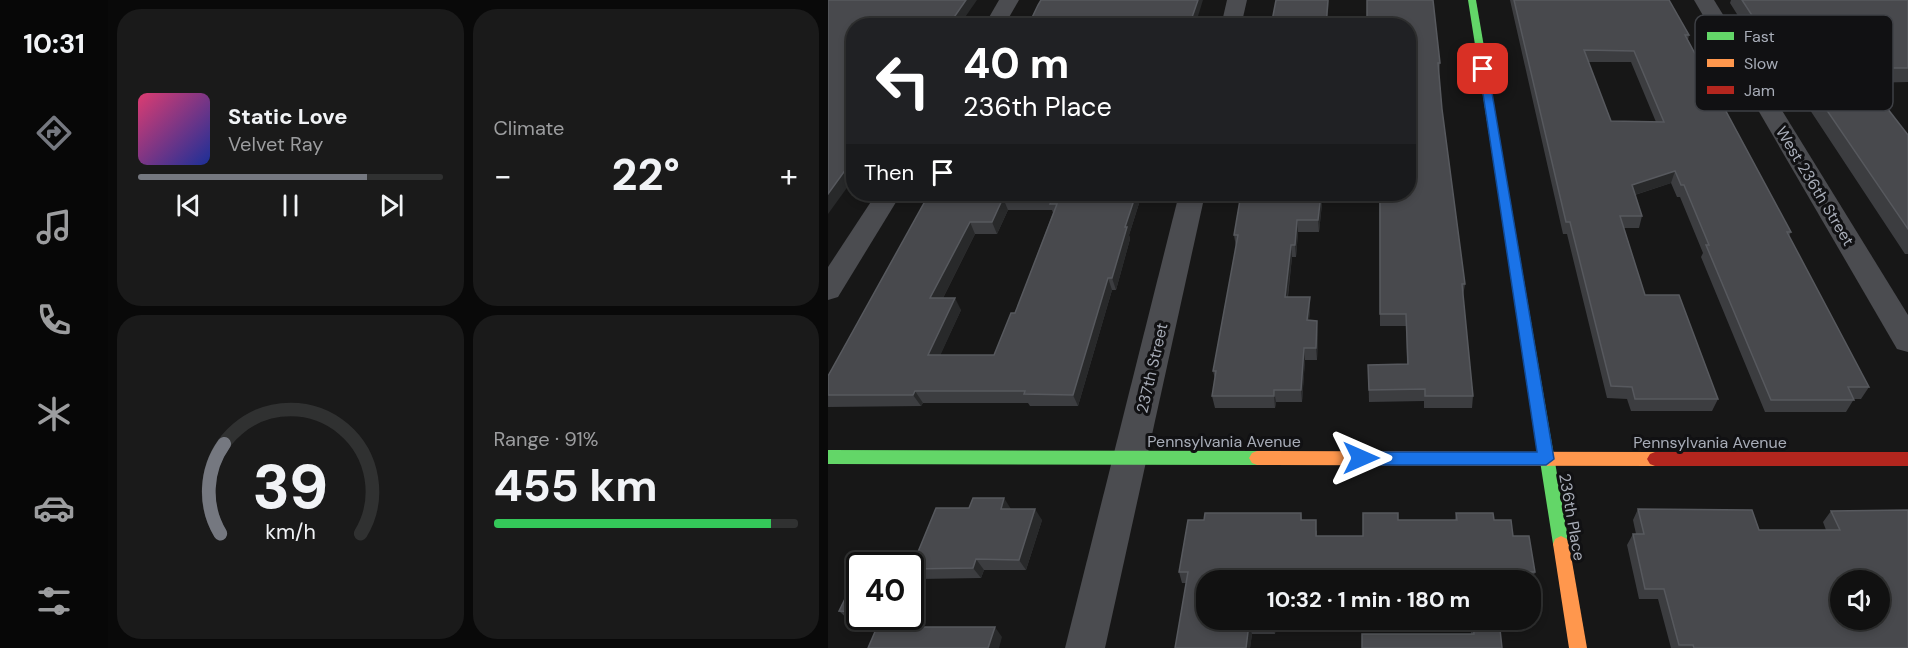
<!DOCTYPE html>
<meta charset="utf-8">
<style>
:root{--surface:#111;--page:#1a1a1a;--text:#f1f3f6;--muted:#9c9d9f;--line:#303131;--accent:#757880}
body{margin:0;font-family:"DM Sans",sans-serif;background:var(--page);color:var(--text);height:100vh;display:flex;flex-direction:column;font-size:22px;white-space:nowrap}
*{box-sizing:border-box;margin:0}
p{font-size:20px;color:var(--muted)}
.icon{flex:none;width:33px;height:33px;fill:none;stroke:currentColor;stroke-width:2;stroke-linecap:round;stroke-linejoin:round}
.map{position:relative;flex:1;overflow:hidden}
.drawer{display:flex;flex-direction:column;gap:9px;padding:9px;background:#090909;width:720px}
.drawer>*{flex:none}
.guide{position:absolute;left:18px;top:18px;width:570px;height:183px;border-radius:24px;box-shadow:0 3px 9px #0003,0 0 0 2px var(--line);background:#202124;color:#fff;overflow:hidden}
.tools{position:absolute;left:1002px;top:570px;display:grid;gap:12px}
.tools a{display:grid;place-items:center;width:60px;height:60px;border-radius:50%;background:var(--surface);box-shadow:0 3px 9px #0003,0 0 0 2px var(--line);font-size:30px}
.speed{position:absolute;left:18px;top:552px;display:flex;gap:12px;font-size:30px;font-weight:700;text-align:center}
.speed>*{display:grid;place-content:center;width:78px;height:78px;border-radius:50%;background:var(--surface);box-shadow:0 3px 9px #0003,0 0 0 2px var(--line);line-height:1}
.speed .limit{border:3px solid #111;border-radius:9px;background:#fff;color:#111}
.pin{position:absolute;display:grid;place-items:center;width:51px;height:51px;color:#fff;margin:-26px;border-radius:12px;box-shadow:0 3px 9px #0006}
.me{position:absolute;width:66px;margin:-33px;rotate:90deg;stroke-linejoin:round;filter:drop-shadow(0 0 4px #0008)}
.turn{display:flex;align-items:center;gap:21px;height:126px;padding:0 18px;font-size:27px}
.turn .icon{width:78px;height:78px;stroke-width:2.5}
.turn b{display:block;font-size:42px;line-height:51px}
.then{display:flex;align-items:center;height:57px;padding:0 18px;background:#0003;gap:12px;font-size:22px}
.big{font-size:45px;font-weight:700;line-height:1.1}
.drawer .card{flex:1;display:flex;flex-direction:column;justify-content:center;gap:9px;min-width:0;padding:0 21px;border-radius:24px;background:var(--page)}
.drawer .dial{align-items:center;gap:0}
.dial svg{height:156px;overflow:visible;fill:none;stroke:var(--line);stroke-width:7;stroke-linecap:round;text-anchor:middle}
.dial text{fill:var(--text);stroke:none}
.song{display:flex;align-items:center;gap:18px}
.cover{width:72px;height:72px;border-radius:9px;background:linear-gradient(135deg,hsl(340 70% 55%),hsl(230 70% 35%))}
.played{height:6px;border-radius:3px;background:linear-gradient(90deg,var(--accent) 75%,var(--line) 75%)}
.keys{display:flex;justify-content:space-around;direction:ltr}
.heat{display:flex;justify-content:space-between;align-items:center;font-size:33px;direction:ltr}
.charge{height:9px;border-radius:4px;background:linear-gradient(90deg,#34c759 91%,var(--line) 0)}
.drawer .tiles{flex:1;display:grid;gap:9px;grid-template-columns:repeat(2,1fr)}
.trip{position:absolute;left:368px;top:570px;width:345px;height:60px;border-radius:24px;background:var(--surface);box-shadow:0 3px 9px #0003,0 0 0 2px var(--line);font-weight:700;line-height:60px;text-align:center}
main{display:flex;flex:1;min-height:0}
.tabs{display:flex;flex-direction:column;width:108px;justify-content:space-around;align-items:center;background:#070707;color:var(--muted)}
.tabs .icon{width:42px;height:42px}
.tabs .current{color:var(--accent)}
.tabs b{font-size:27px;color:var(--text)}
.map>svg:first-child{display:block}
</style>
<main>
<nav class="tabs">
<b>10:31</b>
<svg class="icon current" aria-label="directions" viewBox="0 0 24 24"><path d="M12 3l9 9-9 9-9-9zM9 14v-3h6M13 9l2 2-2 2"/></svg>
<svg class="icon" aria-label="music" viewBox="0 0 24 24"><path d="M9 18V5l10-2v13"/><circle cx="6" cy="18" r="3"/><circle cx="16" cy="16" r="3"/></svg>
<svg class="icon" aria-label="phone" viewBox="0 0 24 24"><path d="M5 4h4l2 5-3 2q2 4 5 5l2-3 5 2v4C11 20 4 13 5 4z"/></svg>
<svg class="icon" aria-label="climate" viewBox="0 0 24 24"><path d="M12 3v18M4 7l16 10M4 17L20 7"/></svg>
<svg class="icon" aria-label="car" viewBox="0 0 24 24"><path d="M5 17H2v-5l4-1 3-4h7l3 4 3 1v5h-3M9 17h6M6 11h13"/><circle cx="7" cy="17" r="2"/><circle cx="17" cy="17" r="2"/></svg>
<svg class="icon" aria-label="filters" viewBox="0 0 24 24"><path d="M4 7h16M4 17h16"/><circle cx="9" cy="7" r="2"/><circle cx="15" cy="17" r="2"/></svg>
</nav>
<section class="drawer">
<div class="tiles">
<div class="card">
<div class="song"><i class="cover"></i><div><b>Static Love</b><p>Velvet Ray</p></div></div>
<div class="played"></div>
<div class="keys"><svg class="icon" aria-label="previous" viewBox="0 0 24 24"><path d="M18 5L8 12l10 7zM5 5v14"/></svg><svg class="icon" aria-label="pause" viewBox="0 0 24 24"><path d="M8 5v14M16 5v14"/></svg><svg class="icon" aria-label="next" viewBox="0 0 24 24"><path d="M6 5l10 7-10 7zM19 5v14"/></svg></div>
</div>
<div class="card"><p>Climate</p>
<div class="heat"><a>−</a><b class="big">22°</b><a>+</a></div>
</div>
<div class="card dial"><svg viewBox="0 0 100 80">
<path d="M14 69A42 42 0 1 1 86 69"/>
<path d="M14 69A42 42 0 0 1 16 23" stroke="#757880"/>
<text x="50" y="56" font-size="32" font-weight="700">39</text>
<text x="50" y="72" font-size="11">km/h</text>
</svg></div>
<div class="card"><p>Range · 91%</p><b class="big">455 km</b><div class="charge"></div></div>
</div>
</section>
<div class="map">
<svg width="1080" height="648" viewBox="0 0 1080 648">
<rect width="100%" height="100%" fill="#171717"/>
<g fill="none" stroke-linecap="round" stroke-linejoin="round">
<g fill="#4b4c50" fill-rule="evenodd">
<polygon points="171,0 191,0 176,26 156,26"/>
<polygon points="399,0 419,0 413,26 393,26"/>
<polygon points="866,0 886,0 1080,315 1080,352 1069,349"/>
<polygon points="48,194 73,194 10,297 0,300 0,267"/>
<polygon points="351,194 377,194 277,648 237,648"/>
</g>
<g fill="#63d668" fill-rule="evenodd">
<polygon points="640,0 648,0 741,544 739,549 733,552 727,549 725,544"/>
<polygon points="0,450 429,451 434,453 437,458 434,463 429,465 0,464"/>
</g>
<g fill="#ff974d" fill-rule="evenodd">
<polygon points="429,451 827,452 832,454 835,459 832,464 827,466 429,465 424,463 421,458 424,453"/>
<polygon points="733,536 739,539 741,544 759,648 741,648 725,544 727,539"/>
</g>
<polygon fill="#b3261e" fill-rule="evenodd" points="827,452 1080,452 1080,466 827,466 822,464 819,459 822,454"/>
</g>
<g fill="#3c3d40" fill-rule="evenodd">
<polygon points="539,0 612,63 611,74 614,109 637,284 635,296 645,396 644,408 596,408 596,401 541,402 540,365 579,364 578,326 552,326 551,194 580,194"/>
<path d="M682 0H841L861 35 860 40 963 232 961 236 1041 387 1033 399H1026L1018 412H937L873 257 875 253 852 197H849L843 183 807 195 814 216 811 228H796L817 295 890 399 884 411H803L799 399 779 398 739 234H735ZM760 62H803L828 122 783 121Z"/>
<polygon points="903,0 1080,0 1080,82 1039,83 1080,135 1080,254 1077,254 947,57 936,57 902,3"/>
<path d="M101 194H314L301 235 302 239 288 290H284L250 406H202L200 403H95L93 406 0 407V376ZM180 210H224L225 213 187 313 166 355H112L133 310 115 298 147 234H169Z"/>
<polygon points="495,194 491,232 470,232 468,257 464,257 460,297 482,309 481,320 490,333 489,360 477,360 474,402 448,402 447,408 387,408 384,396 387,379 385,371 408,247 406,235"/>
<polygon points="183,509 214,520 198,570 156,570 153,578 92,579 89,576 82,591 82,566 86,552 88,555"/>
<polygon points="810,509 931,530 998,530 995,522 1003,511 1080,648 843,648 830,599 811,599 799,545 805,534 808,534 805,520"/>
<polygon points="473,513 474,520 489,531 489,536 535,536 570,520 627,520 628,513 666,520 685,536 707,572 704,582 702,582 702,580 378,580 378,620 449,620 447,634 424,634 422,648 347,648 358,583 354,583 351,572 376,520"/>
<polygon points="32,568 32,616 72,616 70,622 22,621 11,611"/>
<polygon points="642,620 671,620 674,648 643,634"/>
</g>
<g fill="#28292a">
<polygon points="138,0 149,0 131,26 120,26"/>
<polygon points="370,0 375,0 367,26 361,26"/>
<polygon points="500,0 501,0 499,26 498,26"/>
<polygon points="26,158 26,178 0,214 0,194"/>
<polygon points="847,171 843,183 800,197 804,185"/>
<polygon points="308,194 314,194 301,235 302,239 288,290 284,278 297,227"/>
<polygon points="493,194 495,194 491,232 490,220"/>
<polygon points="175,198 180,210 169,234 164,222"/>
<polygon points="469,220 470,232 468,257 467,245"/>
<polygon points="142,222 147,234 109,310 102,298"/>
<polygon points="463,245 464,257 458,309 457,297"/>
<polygon points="280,278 284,290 250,406 245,395"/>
<polygon points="482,297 482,309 480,332 479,320"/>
<polygon points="127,298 133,310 107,367 100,355"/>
<polygon points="489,321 490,333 489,360 488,348"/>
<polygon points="476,348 477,360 474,402 473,390"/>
<polygon points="446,390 448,402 447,408 446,396"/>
<polygon points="87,391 95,403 93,406 85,395"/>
<polygon points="176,498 183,509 173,509"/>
<polygon points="207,509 214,520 198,570 191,560"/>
<polygon points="86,552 94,563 83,569 89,576 82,591 82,566 80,566"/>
<polygon points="148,559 156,570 153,578 145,568"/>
<polygon points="64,616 72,616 70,622"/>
<polygon points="446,620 449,620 447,634 445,624"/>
<polygon points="421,624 424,634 422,648 418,648"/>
<polygon points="167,627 174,637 171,648 160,648"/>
</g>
<g fill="#48494d" stroke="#57595e" stroke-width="1.5" fill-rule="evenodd">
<polygon points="0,0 138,0 120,26 26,26 26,158 0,194"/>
<polygon points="213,0 370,0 361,26 200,26 210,5"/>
<polygon points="448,0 500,0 498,26 443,26"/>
<polygon points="539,0 605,0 612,63 610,63 614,109 637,284 634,284 645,396 597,396 597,389 541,390 540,365 580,364 578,314 552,314 552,194 580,194 580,26 539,26"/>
<path d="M686 0H841L861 35H857L963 232H959L1041 387H1020L1026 400H943L878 245H881L856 185H853L847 171 804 185 814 216H792L817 295H851L890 399H807L804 387 783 386 742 222H738ZM756 50 806 51 836 122 783 121Z"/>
<polygon points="914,0 1080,0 1080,68 1028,68 1080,135 1080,229 953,43 942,43"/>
<path d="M101 194H308L297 227H299L284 278H280L245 395 196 394 197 391H87L85 395H0V376ZM175 198H224L222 204H229L187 313H183L166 355H100L127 298H102L142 222H164Z"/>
<polygon points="413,194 493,194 490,220 469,220 467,245 463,245 457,297 482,297 479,320 489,321 488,348 476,348 473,390 446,390 446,396 384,396 388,371 385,371 410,235 406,235"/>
<polygon points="145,498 176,498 173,509 207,509 191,560 148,559 145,568 83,569 108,508 141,508"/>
<path d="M810 509 924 510 931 530H1012L1003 511 1080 510V648H866L865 645H851L836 589H817L805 534H816ZM1012 580H1052V620H1012Z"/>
<polygon points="377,513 473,513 473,520 488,520 488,536 535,536 535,513 570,513 570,520 629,520 628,513 665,513 666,520 683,520 685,536 701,536 707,572 667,572 668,580 642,580 641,573 451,573 450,580 378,580 378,620 446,620 445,624 421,624 418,648 347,648 360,572 351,572 360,520 376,520"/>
<polygon points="39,551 86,552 80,566 33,566"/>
<polygon points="32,568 32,612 11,611"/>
<polygon points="645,620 671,620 674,648 534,648 534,634 646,634"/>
<polygon points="49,627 167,627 160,648 40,648"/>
</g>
<polygon fill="#1a73e8" stroke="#114b97" stroke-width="1.5" points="651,67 660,69 726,459 718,465 533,465 526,458 533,452 709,452"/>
<g text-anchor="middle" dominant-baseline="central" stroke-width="6" stroke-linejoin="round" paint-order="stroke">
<g font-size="16" fill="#a8adb8" stroke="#111113">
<text transform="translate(987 186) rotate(59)">West 236th Street</text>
<text transform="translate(324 368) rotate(-77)">237th Street</text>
<text x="396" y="441">Pennsylvania Avenue</text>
<text x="882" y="442">Pennsylvania Avenue</text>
<text transform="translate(744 517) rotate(80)">236th Place</text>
</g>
</g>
<rect x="867" y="15" width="198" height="96" rx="9" fill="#111113" stroke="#3e4045" stroke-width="1.5"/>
<rect x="879" y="32" width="27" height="8" fill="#63d668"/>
<rect x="879" y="59" width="27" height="8" fill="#ff974d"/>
<rect x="879" y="86" width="27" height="8" fill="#b3261e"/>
<g font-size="16" fill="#a8adb8">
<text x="916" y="42">Fast</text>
<text x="916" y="69">Slow</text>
<text x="916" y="96">Jam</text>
</g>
</svg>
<div class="tools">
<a><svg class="icon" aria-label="sound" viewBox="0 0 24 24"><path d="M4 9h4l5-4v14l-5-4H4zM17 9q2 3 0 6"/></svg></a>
</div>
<div class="speed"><div class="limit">40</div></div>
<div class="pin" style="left:655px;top:69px;background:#d93025"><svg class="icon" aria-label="arrive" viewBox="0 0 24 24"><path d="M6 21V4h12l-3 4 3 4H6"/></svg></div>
<svg class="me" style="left:533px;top:458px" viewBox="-20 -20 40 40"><path d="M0-17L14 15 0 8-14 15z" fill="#1a73e8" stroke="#fff" stroke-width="4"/></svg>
<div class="trip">10:32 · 1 min · 180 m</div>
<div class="guide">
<div class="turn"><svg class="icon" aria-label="left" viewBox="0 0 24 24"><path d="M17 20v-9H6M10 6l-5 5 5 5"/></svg><div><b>40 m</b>236th Place</div></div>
<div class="then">Then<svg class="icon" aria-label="arrive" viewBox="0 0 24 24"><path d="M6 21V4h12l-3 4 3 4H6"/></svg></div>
</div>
</div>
</main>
